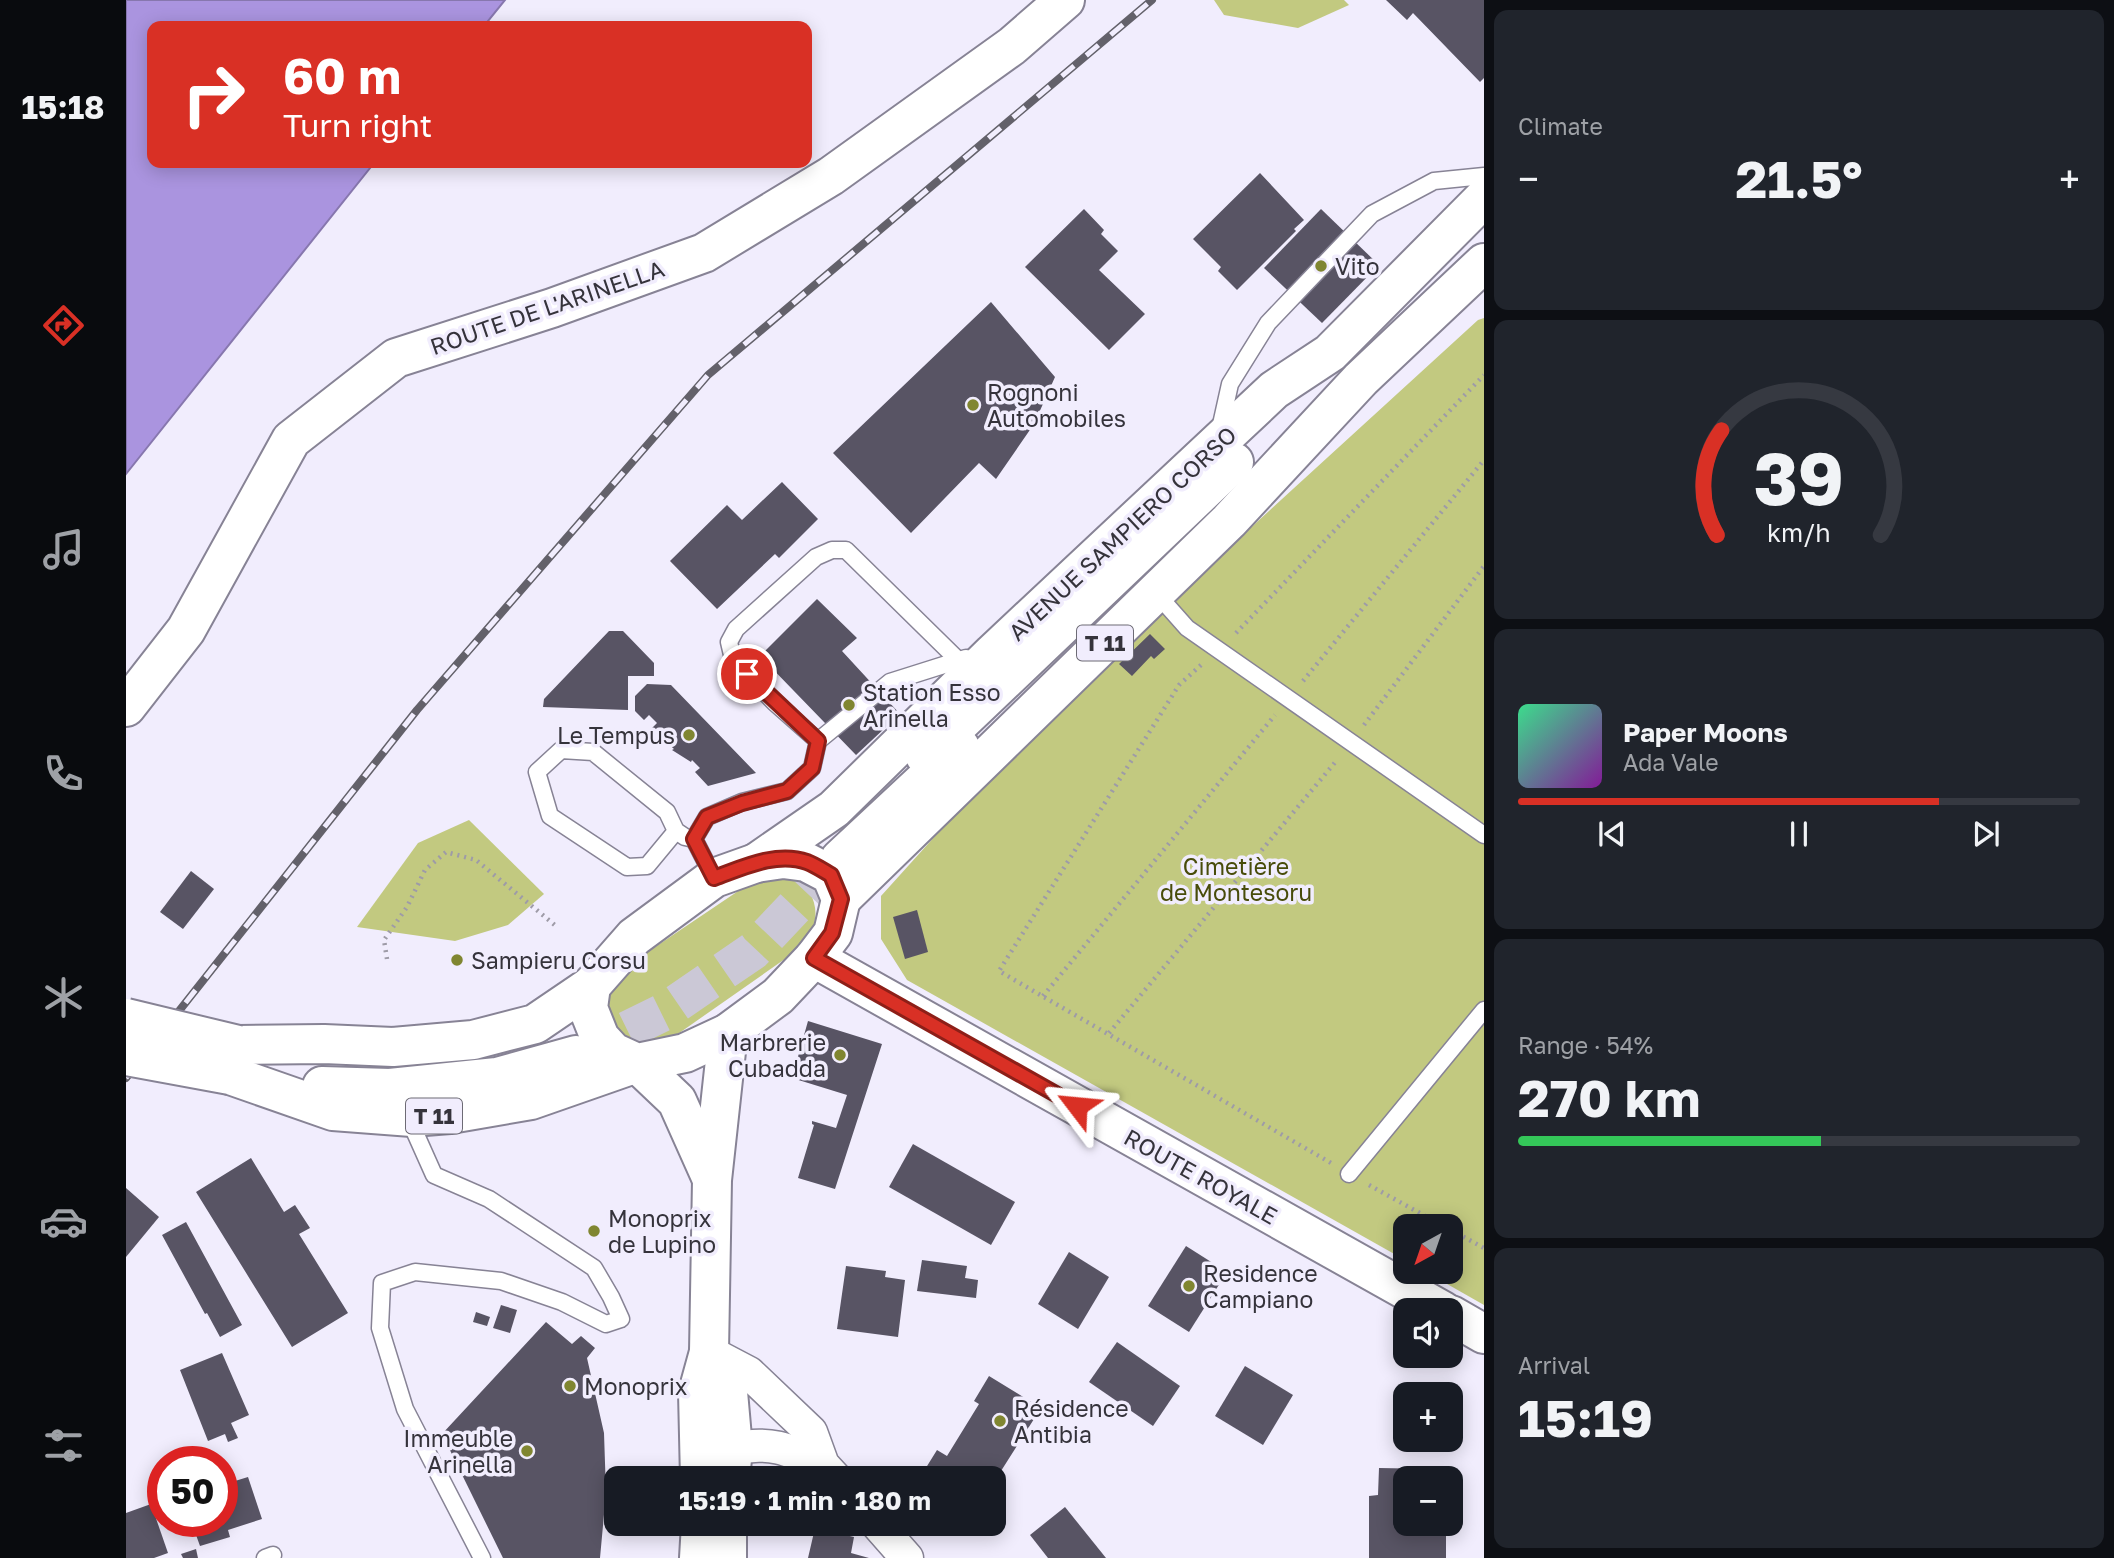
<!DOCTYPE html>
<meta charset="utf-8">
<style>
:root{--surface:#171b24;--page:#20242c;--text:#f1f3f6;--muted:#9ea1a6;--line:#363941;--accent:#d93025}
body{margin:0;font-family:"Golos Text",sans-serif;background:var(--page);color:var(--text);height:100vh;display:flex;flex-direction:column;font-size:26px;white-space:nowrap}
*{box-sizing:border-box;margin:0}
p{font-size:23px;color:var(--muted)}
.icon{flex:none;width:38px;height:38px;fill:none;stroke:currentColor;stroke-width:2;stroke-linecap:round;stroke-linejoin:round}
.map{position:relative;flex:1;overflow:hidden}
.sheet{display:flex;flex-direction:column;gap:10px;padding:10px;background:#0d0f14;width:630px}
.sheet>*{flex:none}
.guide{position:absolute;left:21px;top:21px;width:665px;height:147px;border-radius:14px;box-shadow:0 4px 18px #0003;background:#d93025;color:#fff;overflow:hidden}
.needle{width:46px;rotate:220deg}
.tools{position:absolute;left:1267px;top:1214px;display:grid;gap:14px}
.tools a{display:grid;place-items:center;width:70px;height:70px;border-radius:14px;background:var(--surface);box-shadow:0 4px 18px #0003;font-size:35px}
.speed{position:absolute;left:21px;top:1446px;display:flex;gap:14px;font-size:35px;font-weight:700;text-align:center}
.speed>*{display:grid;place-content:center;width:91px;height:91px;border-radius:50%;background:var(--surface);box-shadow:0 4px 18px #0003;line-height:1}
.speed .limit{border:10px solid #d22;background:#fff;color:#111}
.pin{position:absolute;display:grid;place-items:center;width:60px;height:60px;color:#fff;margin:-30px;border:4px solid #fff;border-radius:50%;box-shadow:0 2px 7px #0007}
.me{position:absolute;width:77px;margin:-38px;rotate:299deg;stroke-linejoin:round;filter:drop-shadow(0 0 5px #0008)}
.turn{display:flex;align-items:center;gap:24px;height:147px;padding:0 21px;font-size:32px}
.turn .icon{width:91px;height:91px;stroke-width:2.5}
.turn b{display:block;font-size:49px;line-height:60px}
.big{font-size:52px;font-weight:700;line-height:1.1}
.sheet .tile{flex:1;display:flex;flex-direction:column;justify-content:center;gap:10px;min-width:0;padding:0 24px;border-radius:14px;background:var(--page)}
.sheet .dial{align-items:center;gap:0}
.dial svg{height:182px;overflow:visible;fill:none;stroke:var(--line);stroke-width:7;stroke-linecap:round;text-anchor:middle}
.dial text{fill:var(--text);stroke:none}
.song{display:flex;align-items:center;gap:21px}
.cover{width:84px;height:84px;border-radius:10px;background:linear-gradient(135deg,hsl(150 70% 55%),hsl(290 70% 35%))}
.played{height:7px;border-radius:4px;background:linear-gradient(90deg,var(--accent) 75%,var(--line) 75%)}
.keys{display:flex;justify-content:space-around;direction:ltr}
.heat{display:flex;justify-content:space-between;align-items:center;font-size:38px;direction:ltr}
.charge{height:10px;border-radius:5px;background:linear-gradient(90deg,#34c759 54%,var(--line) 0)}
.trip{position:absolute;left:478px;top:1466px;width:402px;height:70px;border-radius:14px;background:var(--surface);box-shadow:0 4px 18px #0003;font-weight:700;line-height:70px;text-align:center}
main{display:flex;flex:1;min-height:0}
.tabs{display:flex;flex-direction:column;width:126px;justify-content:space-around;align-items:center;background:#090b0e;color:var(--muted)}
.tabs .icon{width:49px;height:49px}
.tabs .active{color:var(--accent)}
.tabs b{font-size:32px;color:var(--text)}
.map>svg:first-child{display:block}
</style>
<main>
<nav class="tabs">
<b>15:18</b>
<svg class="icon active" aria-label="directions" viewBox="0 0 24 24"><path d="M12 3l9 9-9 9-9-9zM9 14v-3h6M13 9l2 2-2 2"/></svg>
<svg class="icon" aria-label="music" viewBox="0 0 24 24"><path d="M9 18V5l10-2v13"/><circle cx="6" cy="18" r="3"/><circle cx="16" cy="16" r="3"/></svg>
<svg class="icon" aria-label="phone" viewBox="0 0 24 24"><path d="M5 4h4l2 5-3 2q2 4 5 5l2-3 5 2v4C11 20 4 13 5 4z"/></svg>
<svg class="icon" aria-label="climate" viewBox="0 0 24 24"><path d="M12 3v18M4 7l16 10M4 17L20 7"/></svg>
<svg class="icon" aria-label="car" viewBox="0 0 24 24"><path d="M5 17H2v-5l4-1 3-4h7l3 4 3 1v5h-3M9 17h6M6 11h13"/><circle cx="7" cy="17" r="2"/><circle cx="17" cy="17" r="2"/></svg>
<svg class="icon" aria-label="filters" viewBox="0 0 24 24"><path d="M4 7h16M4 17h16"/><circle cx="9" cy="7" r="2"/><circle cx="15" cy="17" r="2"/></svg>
</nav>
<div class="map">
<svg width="1358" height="1558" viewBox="0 0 1358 1558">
<rect width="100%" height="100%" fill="#f1edfd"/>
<g fill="#c2c980">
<polygon points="1088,0 1218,0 1223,5 1172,28 1098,15"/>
<polygon points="1358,318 1358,1305 1300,1272 1325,1272 1325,1227 1279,1227 1279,1260 781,980 755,939 755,896 913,721 1352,320"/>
<polygon points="343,820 418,894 382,925 329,941 231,927 292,843"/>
<path d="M633 877C643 877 657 875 667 877 673 879 680 886 683 891 695 912 689 929 676 947L539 1043C502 1050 487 1032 480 997L495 970Z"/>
</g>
<polygon fill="#aa94df" stroke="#8777ae" stroke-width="2" points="0,0 379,0 358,26 26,26 26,163 248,163 0,474"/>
<g fill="#585464">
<polygon points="1260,0 1358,0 1358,78 1354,82 1287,13 1281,20"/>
<polygon points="1134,173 1178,220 1168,229 1170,231 1111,290 1092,271 1095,267 1067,239"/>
<polygon points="958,209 978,230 975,234 992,251 973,270 1019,314 983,350 899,267"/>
<polygon points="1195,209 1253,265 1196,323 1138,268"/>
<polygon points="865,302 929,377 908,424 870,479 853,463 785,533 707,453"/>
<polygon points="656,482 692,519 653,558 649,554 591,609 544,561 601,505 616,520"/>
<polygon points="691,599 731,638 716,651 774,714 730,755 634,656"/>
<polygon points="483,631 497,631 528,663 528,676 502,676 502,710 417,707 418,699"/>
<polygon points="1024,634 1039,649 1028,659 1025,656 1006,676 993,664"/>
<polygon points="521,684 545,685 630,773 582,786 569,772 574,768 566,760 565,762 546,750 548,749 526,728 531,723 523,715 518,720 509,711 509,696"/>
<polygon points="65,871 88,889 57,929 34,912"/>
<polygon points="791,910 802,952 779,959 767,917"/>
<polygon points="682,1021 756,1044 709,1189 672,1178 688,1125 686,1124 686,1121 710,1128 721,1095 666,1078"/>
<polygon points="787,1144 889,1202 865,1245 763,1187"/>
<polygon points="125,1158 158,1212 169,1205 184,1228 173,1234 222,1313 166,1347 70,1192"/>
<polygon points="0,1188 33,1217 0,1257"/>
<polygon points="60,1222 116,1325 94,1337 81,1313 79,1314 36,1235"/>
<polygon points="1060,1246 1101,1272 1063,1332 1022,1306"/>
<polygon points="943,1252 983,1277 952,1329 912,1304"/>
<polygon points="796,1260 841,1266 839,1278 852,1280 850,1298 791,1291"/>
<polygon points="720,1266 760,1271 759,1277 779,1280 772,1337 711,1329"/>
<polygon points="375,1305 391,1310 384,1333 367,1328"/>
<polygon points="350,1312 364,1317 361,1326 347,1322"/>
<polygon points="420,1322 446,1344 455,1336 469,1348 461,1358 478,1433 480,1493 474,1558 377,1558 316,1434"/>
<polygon points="991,1342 1054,1386 1027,1426 963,1382"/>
<polygon points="96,1353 123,1415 105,1423 112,1438 102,1442 99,1434 82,1441 54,1370"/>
<polygon points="1119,1366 1167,1395 1137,1445 1089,1416"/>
<polygon points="863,1376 915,1408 868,1482 868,1479 793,1479 811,1450 821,1456 853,1404 848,1401"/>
<polygon points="1253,1468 1310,1469 1310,1479 1279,1479 1279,1524 1320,1524 1320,1558 1243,1558 1243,1496 1252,1495"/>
<polygon points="122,1477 136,1519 102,1530 104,1537 74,1546 65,1521 96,1521 96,1485"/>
<polygon points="25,1504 42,1553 28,1558 0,1558 0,1513"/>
<polygon points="939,1507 980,1558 922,1558 904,1535"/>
<polygon points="689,1528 728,1537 725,1553 743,1558 682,1558"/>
<polygon points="70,1549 72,1558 57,1558 55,1554"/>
</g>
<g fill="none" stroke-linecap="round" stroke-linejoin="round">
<polyline stroke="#cbc8d6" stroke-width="38" stroke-dasharray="38 19" stroke-linecap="butt" points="450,1055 538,1012 627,951 714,859"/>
<g stroke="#878395" stroke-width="19">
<g id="service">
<polyline points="1094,429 1104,384 1142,323 1246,214 1308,181 1358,176"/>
<polyline points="1030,593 1061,628 1358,835"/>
<polyline points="692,741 764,682 840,658"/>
<polyline points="550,831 521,866 501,867 424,816 411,772 435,750 467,752 541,812 550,831 559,837 568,839"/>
<polyline points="588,878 568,839 581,817 616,802 661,791 686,768 692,741 649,703 607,659 603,642 610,629 690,557 706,550 720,550 832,660"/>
<polyline points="286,1117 287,1128 308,1175 363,1199 468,1268 485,1297 495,1319 480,1324 436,1302 375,1281 289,1272 256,1283 254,1328 279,1409 356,1558"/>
<polyline points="1223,1174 1358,1010"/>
<polyline points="139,1558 147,1555"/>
</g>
</g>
<g stroke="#878395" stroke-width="35">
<g id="minor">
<polyline points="583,1352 623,1373 685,1432 697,1465 710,1479"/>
<path d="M607 1449C644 1440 664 1450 697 1465"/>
<polyline points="751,1524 781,1558"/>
</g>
</g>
<g stroke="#878395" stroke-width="42">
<polyline id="tertiary" points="0,707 60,630 165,440 270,358 426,308 578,253 705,176 886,46 939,0"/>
</g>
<g stroke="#878395" stroke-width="42">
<g id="secondary">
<polyline points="688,958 1317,1311"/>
<polyline points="511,1063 551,1101 585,1177"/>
<polyline points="1325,1315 1358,1334"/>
<polyline points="583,1352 602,1392 607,1449 604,1479"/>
<polyline points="574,1479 572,1392 583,1352 586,1180 602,1033"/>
<polyline points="573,1558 575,1524"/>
<polyline points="601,1558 601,1524"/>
</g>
</g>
<g stroke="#878395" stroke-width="42">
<g id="primary">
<polyline points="799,756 1108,462"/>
<polyline points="714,859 834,747"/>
<polyline points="630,863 708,809 867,653 1148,390 1204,353 1358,198"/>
<polyline points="715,899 1103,521 1235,379 1358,263"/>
<polyline points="112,1045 198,1044 267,1047 347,1040 409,1024 465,986"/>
<polyline points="104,1075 207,1111 286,1117 324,1114 405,1100 511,1063 559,1053 602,1033 652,996 688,958 707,933 715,899 705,875 680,862 657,859 630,863 588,878 508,937 465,986 462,1008 474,1038 487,1052 511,1063"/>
<polyline points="196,1086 264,1088 371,1077 450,1055"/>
</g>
</g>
<g stroke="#9e9ba7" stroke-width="4.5" stroke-dasharray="2 5" stroke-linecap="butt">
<polyline points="1110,633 1358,375"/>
<polyline points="1075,665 1053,685 873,971 1205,1163"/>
<polyline points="1177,681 1358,460"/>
<polyline points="1238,725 1358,566"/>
<polyline points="261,959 258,940 281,907 299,870 320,852 350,860 430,926"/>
<polyline points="917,996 1149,715"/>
<polyline points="983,1033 1211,760"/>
<polyline points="1243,1185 1319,1227"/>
<polyline points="1325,1230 1358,1248"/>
</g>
<use href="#service" stroke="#fff" stroke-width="16"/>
<use href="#minor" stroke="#fff" stroke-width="32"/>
<use href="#tertiary" stroke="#fff" stroke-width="38"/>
<use href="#secondary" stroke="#fff" stroke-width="38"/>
<use href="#primary" stroke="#fff" stroke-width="38"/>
<g stroke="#63616a" stroke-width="8">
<polyline id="rail" points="0,1078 291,710 582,375 1026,0"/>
</g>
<use href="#rail" stroke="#f1edfd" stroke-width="5" stroke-dasharray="16" stroke-linecap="butt"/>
<g stroke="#878395" stroke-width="42" stroke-linecap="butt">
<g id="primary-bridge">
<polyline points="0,1018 112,1045"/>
<polyline points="0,1056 104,1075"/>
</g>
</g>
<use href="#primary-bridge" stroke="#fff" stroke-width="38"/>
</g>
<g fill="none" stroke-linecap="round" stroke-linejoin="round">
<g stroke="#8d1f18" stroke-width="18">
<path id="route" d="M621 674 692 741 686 768 661 791 616 803 581 817 568 839 588 878C616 868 650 851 681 862 689 865 698 871 705 875L715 899 706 933 688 958 951 1106"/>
</g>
<use href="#route" stroke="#d93025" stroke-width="12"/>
</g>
<g fill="#808631" stroke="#f1edfd" stroke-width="2.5">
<circle cx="1195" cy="266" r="7"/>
<circle cx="847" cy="405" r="7"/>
<circle cx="723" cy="705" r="7"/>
<circle cx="563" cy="735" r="7"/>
<circle cx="331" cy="960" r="7"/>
<circle cx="714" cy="1055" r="7"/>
<circle cx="468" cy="1231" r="7"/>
<circle cx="1063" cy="1286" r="7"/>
<circle cx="444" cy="1386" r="7"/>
<circle cx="874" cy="1421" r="7"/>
<circle cx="401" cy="1451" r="7"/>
</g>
<g text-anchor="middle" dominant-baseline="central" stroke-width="7" stroke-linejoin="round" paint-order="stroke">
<g fill="#f1edfd" stroke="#6d6b75" stroke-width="2">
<rect x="951" y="625.5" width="56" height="35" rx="5"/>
<rect x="280" y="1098.5" width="56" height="35" rx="5"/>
</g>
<g font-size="21" font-weight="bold" fill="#35333b">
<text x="979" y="643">T 11</text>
<text x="308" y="1116">T 11</text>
</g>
<g font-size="23" fill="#35333b" stroke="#f1edfd" text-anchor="start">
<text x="1209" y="266">Vito</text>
<text x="861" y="392">Rognoni<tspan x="861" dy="26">Automobiles</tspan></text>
<text x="737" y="692">Station Esso<tspan x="737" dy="26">Arinella</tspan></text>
<text x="549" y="735" text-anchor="end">Le Tempus</text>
<text x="345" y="960">Sampieru Corsu</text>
<text x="700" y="1042" text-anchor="end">Marbrerie<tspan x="700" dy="26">Cubadda</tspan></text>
<text x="482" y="1218">Monoprix<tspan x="482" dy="26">de Lupino</tspan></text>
<text x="1077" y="1273">Residence<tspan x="1077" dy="26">Campiano</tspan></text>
<text x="458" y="1386">Monoprix</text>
<text x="888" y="1408">Résidence<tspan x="888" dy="26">Antibia</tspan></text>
<text x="387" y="1438" text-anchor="end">Immeuble<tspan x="387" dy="26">Arinella</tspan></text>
</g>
<g font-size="23" fill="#35333b" stroke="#f1edfd">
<text transform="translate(421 307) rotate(-19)">ROUTE DE L'ARINELLA</text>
<text transform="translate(996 533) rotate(-43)">AVENUE SAMPIERO CORSO</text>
<text transform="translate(1075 1176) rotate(29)">ROUTE ROYALE</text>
</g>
<g font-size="23" fill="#484c0a" stroke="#f1edfd">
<text x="1110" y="866">Cimetière<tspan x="1110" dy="26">de Montesoru</tspan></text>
</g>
</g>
</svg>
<div class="tools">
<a><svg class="needle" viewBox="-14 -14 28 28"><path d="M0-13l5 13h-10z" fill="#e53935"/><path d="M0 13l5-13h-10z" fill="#9ea1a6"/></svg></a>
<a><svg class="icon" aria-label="sound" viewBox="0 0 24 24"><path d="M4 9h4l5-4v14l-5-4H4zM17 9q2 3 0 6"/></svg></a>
<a>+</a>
<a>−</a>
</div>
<div class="speed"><div class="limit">50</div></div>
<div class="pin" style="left:621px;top:674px;background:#d93025"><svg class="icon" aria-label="arrive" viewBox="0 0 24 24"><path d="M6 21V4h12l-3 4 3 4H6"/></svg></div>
<svg class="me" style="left:951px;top:1106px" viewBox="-20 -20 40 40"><path d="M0-17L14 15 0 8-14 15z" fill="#d93025" stroke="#fff" stroke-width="4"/></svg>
<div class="trip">15:19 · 1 min · 180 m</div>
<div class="guide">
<div class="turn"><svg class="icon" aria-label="right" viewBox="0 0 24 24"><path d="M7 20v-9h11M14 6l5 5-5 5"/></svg><div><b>60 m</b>Turn right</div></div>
</div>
</div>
<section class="sheet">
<div class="tile"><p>Climate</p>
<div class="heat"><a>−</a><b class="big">21.5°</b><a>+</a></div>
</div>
<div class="tile dial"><svg viewBox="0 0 100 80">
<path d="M14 69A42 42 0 1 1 86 69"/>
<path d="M14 69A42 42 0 0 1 16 23" stroke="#d93025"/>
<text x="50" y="56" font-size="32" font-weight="700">39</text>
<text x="50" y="72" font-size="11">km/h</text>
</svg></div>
<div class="tile">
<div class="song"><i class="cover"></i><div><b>Paper Moons</b><p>Ada Vale</p></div></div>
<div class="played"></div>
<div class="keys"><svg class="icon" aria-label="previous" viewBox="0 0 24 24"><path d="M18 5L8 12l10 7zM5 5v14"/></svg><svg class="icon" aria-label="pause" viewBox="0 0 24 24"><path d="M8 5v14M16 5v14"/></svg><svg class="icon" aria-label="next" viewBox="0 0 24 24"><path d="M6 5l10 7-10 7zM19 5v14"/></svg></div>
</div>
<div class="tile"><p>Range · 54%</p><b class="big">270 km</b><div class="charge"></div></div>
<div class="tile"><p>Arrival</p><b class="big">15:19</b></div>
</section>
</main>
